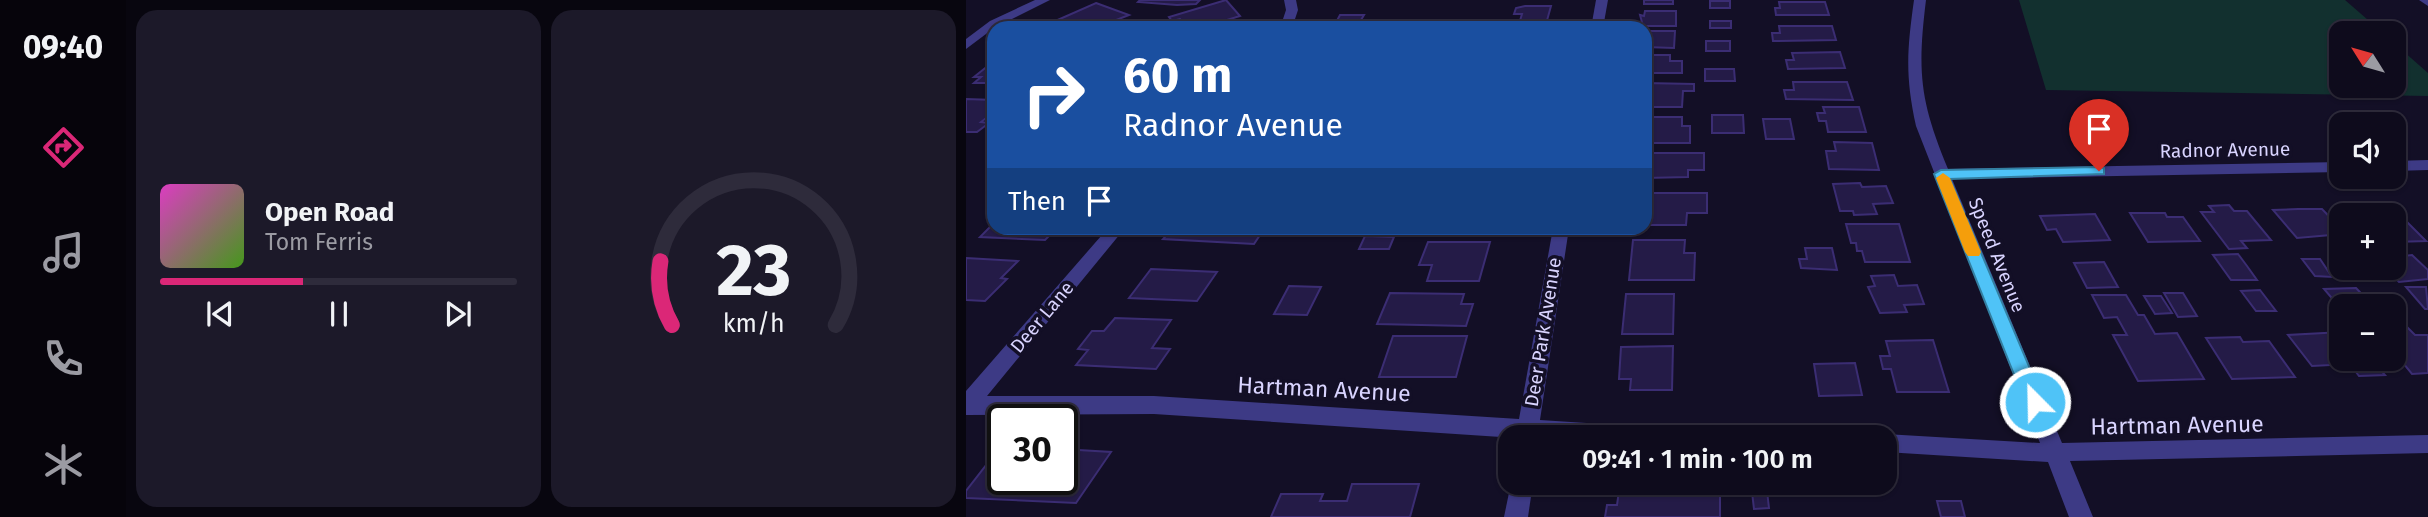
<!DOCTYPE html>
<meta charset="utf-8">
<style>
:root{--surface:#0e0b1c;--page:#1c1929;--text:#f1f3f6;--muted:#9b9ba3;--line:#2e2b3b;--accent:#db2777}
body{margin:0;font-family:"Fira Sans",sans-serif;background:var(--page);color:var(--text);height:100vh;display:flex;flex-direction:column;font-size:26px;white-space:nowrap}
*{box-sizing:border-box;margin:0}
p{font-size:23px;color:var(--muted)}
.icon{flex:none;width:38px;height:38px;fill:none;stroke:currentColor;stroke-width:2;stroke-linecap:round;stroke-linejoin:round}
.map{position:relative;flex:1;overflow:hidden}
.sheet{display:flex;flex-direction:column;gap:10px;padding:10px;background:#08060f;width:840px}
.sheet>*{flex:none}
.banner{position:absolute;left:21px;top:21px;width:665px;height:214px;border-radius:21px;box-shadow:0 2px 5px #0004,0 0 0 2px var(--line);background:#1a4fa0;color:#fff;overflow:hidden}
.needle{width:46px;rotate:307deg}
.buttons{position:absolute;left:1363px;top:21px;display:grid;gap:14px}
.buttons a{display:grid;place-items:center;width:77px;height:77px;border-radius:14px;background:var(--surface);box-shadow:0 2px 5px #0004,0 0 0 2px var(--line);font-size:35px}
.speed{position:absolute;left:21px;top:404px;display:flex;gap:14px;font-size:35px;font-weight:700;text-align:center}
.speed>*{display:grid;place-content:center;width:91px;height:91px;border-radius:50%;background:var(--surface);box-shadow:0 2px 5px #0004,0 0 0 2px var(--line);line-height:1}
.speed .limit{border:4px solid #111;border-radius:10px;background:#fff;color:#111}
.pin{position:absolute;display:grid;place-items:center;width:60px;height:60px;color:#fff;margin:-72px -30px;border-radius:50% 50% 50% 0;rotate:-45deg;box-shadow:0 0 7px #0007}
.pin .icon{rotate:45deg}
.me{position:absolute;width:77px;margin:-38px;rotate:337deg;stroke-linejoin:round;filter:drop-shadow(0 0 5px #0008)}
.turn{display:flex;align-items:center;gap:24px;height:147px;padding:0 21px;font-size:32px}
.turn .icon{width:91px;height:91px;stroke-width:2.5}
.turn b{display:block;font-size:49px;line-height:60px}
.then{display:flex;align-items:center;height:66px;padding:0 21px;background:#0003;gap:14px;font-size:26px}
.sheet .widget{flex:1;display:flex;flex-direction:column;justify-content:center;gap:10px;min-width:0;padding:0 24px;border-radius:21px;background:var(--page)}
.sheet .dial{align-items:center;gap:0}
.dial svg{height:182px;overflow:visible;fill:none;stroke:var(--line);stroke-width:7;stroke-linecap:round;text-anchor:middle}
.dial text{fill:var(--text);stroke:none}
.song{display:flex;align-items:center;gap:21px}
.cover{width:84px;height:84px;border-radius:10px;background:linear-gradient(135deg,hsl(310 70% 55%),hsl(100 70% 35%))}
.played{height:7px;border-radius:4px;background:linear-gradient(90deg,var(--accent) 40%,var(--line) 40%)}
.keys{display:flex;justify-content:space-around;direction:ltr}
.sheet .tiles{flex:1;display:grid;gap:10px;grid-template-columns:repeat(2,1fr)}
.trip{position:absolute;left:532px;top:425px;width:399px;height:70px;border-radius:21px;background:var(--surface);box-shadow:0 2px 5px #0004,0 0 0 2px var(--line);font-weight:600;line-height:70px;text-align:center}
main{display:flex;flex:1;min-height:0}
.dock{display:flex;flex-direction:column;width:126px;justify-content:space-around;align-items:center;background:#06040b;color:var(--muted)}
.dock .icon{width:49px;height:49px}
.dock .current{color:var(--accent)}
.dock b{font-size:32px;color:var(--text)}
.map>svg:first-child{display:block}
</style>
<main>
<nav class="dock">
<b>09:40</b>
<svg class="icon current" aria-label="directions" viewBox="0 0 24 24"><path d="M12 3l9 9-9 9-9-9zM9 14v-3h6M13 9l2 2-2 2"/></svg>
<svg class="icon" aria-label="music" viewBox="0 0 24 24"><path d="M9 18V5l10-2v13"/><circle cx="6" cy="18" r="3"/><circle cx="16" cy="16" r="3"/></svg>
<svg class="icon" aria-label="phone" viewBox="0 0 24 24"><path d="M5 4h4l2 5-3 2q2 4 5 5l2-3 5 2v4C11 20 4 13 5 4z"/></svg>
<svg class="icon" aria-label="climate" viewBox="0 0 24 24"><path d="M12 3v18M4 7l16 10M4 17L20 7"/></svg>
</nav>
<section class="sheet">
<div class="tiles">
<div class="widget">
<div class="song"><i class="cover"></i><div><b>Open Road</b><p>Tom Ferris</p></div></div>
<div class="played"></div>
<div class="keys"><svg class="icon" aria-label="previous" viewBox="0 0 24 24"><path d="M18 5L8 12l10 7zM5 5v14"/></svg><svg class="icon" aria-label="pause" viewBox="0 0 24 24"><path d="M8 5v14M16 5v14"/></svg><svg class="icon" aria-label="next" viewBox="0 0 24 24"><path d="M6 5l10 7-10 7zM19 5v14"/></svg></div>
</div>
<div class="widget dial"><svg viewBox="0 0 100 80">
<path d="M14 69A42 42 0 1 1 86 69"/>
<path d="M14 69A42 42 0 0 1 9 41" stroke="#db2777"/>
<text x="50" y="56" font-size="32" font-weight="700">23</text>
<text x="50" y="72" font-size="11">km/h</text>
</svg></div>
</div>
</section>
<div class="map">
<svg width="1462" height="517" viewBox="0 0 1462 517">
<rect width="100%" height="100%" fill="#130f26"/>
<polygon fill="#12302f" points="1053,0 1379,0 1417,33 1376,33 1376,86 1428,86 1428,43 1462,73 1462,96 1080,90"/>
<g fill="#241b47" stroke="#3b2d73" stroke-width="2">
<polygon points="174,0 234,0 230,4 211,5 172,2"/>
<polygon points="260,0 274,16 235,28 214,28 220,26 214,19 206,21 203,17"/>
<rect x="678" y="0" width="29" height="4"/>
<rect x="744" y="1" width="20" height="7"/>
<polygon points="813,2 859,2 863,15 810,15 809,8 814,8"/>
<polygon points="130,3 163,15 130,28 103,28 87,22"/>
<polygon points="559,6 585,6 580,24 553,24 556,14 548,14 550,8"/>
<polygon points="679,11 710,11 710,26 677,26 674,15 678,16"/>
<polygon points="374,15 398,15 395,20 403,20 401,24 408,24 406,28 367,28"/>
<rect x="744" y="21" width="21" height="7"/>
<polygon points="813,26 866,26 870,40 807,41 806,33 814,33"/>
<polygon points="679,31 709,31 708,48 679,47"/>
<rect x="740" y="41" width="24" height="10"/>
<polygon points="874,52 879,68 822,69 820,60 828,60 826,53"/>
<polygon points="679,55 704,55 704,61 716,61 716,73 679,73"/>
<polygon points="28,61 28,83 8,83 15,77 8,77"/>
<polygon points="739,69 768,69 769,81 739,81"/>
<polygon points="827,82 881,82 887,100 820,99 818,90 828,90"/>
<polygon points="679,83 728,84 728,91 717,91 716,107 679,107"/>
<polygon points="0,99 28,100 28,112 15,122 23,123 11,132 0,132"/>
<polygon points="857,107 893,107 900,132 862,132 860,121 853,121 851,113 859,113"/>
<polygon points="746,115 777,115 778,133 746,133"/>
<polygon points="679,117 716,117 716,126 724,126 724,143 679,143"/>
<polygon points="797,119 824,119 828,139 800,139"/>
<polygon points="868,142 906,143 913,170 863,169 860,151 870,151"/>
<polygon points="679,153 738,153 738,170 722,170 722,177 679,178"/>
<polygon points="894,183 896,187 920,186 927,203 907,204 911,214 888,215 887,211 874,211 867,184"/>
<polygon points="679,193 741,193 741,213 721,213 720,225 679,225"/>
<polygon points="1263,205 1268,211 1281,211 1305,240 1275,241 1281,248 1263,249 1235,212 1248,212 1243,206"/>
<polygon points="1426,207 1460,241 1428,242 1428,215 1384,215 1377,208"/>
<polygon points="1332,209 1356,209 1376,230 1376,234 1331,238 1307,210"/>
<polygon points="1164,213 1199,213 1201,217 1217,217 1234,241 1182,242"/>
<polygon points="1129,214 1144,240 1097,242 1090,229 1081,230 1074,216"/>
<polygon points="28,223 28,228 91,228 79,240 14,237"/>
<polygon points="880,224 933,224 944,262 899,262 896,251 891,251 890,243 885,243"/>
<polygon points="207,228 286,228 298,229 288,244 197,239"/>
<polygon points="399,236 428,237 423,249 393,249"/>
<polygon points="667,240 719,240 718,253 729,253 728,280 663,280"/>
<polygon points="462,242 524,242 513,281 461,281 466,265 453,265"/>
<polygon points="839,248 866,248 871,270 835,268 833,259 841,259"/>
<polygon points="1272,254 1281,266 1291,280 1265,280 1247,255"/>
<polygon points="1446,255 1462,270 1462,279 1433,282 1419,268 1428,268 1428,257"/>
<polygon points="0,258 52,261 35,278 41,279 19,301 0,300"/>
<polygon points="1336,259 1354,259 1366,277 1349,276"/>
<polygon points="1138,262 1152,287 1121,288 1108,263"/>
<polygon points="185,269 251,272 231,301 163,298"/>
<polygon points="928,275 932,286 951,285 958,304 938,305 941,312 914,313 902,287 909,286 905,276"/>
<polygon points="323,286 355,287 341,315 308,314"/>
<polygon points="1440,287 1460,287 1462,309 1459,309"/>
<polygon points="1390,288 1407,306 1376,306 1376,310 1358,289"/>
<polygon points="1294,290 1310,311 1290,311 1275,291"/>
<polygon points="424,293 498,294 495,304 507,304 500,326 411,324"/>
<polygon points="1198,293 1217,293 1231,316 1212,317"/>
<polygon points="660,294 708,294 707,334 656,334"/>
<polygon points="1126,295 1160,295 1172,315 1178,315 1189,334 1211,333 1238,379 1172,381 1147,335 1161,335 1151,317 1138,318"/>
<polygon points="1178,296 1195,296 1206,313 1189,314"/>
<polygon points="149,318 205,320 186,348 204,349 190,369 110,365 122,350 112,349 126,331 138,331"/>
<polygon points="1441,327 1449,335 1462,335 1462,373 1446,374 1428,352 1428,328"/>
<polygon points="1376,332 1376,359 1405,359 1419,375 1393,376 1384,364 1346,366 1322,335"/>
<polygon points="427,336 501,336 490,377 413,377"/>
<polygon points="1274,337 1277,342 1303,341 1329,377 1266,379 1240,338"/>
<polygon points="967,340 983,392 931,392 925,369 917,369 914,356 924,356 920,341"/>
<polygon points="707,346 706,390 664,390 665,379 653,379 655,347"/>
<polygon points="889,363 896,395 853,396 848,364"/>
<polygon points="35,446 37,480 96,480 96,449 145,452 110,503 0,498 0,491"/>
<polygon points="731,483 754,483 754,517 639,517 641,505 651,505 653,491 731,491"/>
<polygon points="386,484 453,484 444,517 305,517 315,494 357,494 354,501 381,501"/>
<polygon points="801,491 803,508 788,509 786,492"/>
<polygon points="971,501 995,501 999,517 975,517"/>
</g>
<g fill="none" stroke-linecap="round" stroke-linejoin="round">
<g fill="#3d3a85" fill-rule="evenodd">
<polygon points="69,0 84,0 28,28 0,49 0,39 24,21"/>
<polygon points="318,0 330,0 332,10 326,28 314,28 320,10"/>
<polygon points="630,0 642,0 637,28 625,28"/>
<path d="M948 0H960C951 73 954 101 982 169L1376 162V172L986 179 1096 443 1462 435V453L1104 461 1127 517H1103L1082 462 919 452V438H911L919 434 1074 443 950 126C939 76 941 50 948 0Z"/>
<polygon points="1453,0 1462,0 1462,6"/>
<polygon points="1462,160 1462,170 1428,171 1428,161"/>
<polygon points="142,228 159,228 21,396 188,396 553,419 587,228 603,228 574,420 713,429 721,432 724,438 550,438 188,414 0,415 0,391"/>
<polygon points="545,483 567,483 562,517 538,517"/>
</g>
</g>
<polygon fill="#4fc3f7" stroke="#337fa1" stroke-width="2" points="1133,167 1138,168 1138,174 984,179 1078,402 1075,407 1062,407 1059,402 968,174 975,170"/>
<polygon fill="#f59e0b" points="977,173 984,178 1015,252 1013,256 1002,256 999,252 970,178"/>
<g text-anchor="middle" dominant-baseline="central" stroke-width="7" stroke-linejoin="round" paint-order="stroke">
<g font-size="19" fill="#d9d4ff" stroke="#130f26">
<text transform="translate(1259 150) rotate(-1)">Radnor Avenue</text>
<text transform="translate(1031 255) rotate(68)">Speed Avenue</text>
<text transform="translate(76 317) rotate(-50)">Deer Lane</text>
<text transform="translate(577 332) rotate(-81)">Deer Park Avenue</text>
</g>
<g font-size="23" fill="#d9d4ff" stroke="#130f26">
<text transform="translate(358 389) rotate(3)">Hartman Avenue</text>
<text transform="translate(1211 425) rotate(-1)">Hartman Avenue</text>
</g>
</g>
</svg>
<div class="buttons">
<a><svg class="needle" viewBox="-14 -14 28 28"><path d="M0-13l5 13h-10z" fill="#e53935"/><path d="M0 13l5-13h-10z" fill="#9b9ba3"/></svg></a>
<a><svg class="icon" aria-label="sound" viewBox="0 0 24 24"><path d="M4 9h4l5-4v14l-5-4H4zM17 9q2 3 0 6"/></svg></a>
<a>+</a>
<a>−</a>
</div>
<div class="speed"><div class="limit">30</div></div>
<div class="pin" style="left:1133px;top:171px;background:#d93025"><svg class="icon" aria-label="arrive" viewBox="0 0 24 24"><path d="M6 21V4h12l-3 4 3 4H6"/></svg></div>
<svg class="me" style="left:1069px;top:402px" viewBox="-20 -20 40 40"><circle r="17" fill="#4fc3f7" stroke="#fff" stroke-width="3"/><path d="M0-11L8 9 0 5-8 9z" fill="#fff"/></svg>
<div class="trip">09:41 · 1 min · 100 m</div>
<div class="banner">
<div class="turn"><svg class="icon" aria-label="right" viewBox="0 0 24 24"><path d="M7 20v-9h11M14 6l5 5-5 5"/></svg><div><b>60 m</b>Radnor Avenue</div></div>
<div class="then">Then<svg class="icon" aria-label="arrive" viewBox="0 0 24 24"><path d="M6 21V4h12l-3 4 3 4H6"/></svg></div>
</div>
</div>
</main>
